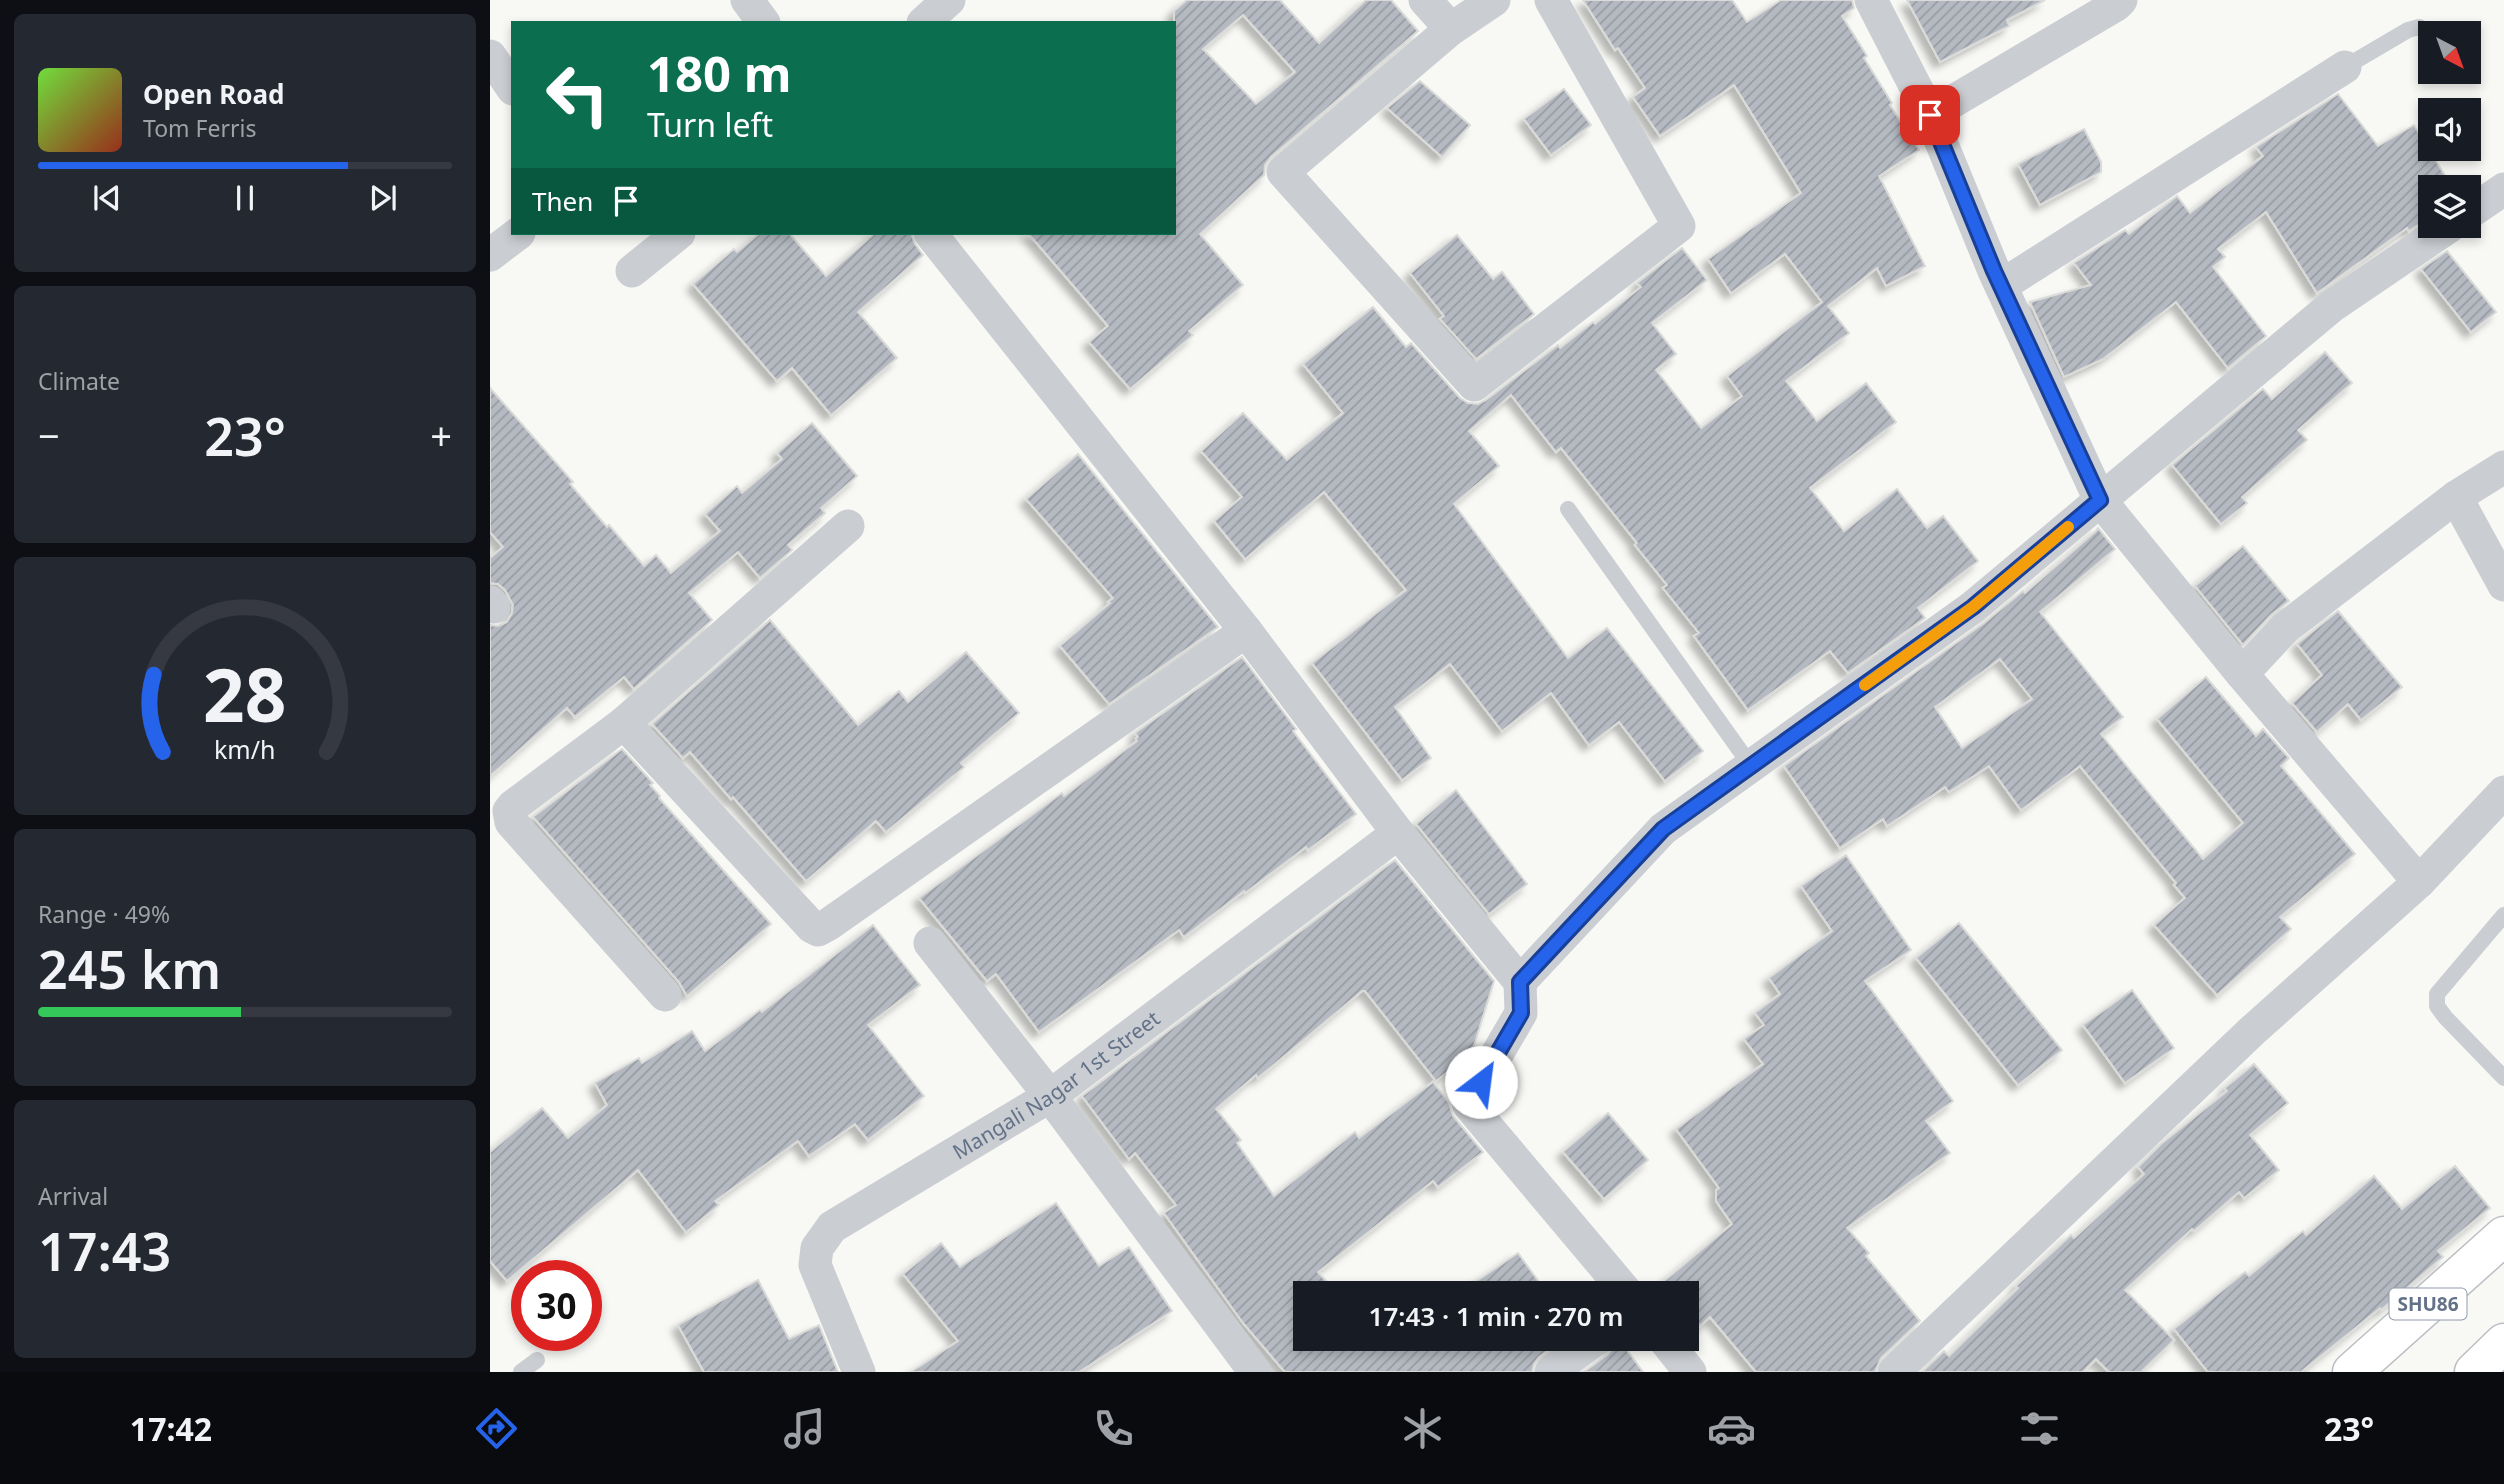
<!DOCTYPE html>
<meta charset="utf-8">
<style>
:root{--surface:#171b24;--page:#242831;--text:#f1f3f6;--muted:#9ea1a6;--line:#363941;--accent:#2563eb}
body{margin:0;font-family:"Noto Sans",sans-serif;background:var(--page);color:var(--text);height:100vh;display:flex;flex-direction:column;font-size:26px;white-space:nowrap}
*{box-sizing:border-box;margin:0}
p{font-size:23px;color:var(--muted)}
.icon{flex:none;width:38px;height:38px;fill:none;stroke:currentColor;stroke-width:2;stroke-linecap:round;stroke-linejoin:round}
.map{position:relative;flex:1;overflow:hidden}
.drawer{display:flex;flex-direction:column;gap:14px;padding:14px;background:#0d0f14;width:490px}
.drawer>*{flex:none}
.guide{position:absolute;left:21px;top:21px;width:665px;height:214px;border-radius:0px;box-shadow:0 4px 10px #0003;background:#0b6e4f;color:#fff;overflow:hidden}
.needle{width:46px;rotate:139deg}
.controls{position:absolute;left:1928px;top:21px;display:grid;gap:14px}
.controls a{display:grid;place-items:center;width:63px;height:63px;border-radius:0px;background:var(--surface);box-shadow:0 4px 10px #0003;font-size:35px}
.speed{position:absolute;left:21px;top:1260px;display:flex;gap:14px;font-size:35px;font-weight:700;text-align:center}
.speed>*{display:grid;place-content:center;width:91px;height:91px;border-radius:50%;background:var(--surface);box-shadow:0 4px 10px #0003;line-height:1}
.speed .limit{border:10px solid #d22;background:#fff;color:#111}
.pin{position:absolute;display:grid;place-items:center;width:60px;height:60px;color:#fff;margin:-30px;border-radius:14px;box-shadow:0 4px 10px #0006}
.me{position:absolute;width:77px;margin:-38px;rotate:30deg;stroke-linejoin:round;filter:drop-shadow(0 0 5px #0008)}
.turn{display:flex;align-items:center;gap:24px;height:147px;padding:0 21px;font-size:32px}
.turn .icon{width:91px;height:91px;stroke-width:2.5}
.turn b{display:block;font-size:49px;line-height:60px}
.then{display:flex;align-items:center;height:66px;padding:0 21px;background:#0003;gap:14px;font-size:26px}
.big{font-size:52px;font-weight:600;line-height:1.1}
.drawer .widget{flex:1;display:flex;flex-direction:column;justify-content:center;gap:10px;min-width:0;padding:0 24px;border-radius:10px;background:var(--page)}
.drawer .dial{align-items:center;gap:0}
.dial svg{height:182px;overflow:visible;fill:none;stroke:var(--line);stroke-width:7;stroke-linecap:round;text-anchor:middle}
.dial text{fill:var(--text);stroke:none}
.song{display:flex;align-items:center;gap:21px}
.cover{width:84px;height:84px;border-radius:10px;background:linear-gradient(135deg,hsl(100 70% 55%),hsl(10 70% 35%))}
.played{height:7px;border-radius:4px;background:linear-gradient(90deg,var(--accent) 75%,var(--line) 75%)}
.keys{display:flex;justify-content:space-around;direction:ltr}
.heat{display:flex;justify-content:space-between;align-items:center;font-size:38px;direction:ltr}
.charge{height:10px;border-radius:5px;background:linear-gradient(90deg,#34c759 49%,var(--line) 0)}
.trip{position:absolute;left:803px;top:1281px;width:406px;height:70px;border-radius:0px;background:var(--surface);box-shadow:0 4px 10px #0003;font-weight:600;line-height:70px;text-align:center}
.tab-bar{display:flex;height:112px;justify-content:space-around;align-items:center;background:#090b0e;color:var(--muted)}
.tab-bar .icon{width:49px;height:49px}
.tab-bar .selected{color:var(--accent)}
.tab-bar b{font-size:32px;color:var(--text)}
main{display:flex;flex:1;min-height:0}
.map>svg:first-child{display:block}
</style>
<main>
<section class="drawer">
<div class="widget">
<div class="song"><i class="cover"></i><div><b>Open Road</b><p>Tom Ferris</p></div></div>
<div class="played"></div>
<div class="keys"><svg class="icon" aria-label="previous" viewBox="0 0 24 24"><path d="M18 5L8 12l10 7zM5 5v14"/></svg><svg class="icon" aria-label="pause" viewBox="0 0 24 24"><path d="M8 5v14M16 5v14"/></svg><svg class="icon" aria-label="next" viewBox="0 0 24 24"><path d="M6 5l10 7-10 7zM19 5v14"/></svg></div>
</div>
<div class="widget"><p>Climate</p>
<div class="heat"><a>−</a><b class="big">23°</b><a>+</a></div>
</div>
<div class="widget dial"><svg viewBox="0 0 100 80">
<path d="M14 69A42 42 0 1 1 86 69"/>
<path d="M14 69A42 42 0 0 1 10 35" stroke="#2563eb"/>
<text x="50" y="56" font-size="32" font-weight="700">28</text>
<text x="50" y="72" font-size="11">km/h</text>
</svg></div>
<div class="widget"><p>Range · 49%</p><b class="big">245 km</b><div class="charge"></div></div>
<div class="widget"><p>Arrival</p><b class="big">17:43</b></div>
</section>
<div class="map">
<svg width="2014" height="1372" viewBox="0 0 2014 1372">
<defs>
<pattern id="building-hatch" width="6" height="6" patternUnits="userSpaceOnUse" patternTransform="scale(1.75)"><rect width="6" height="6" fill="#b5bac2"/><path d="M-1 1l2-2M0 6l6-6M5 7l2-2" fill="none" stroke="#979ca3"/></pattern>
<filter id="shadow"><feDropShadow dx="-6" dy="6" stdDeviation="3.5" flood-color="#0004"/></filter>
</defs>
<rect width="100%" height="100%" fill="#f8f8f5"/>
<g fill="url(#building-hatch)" stroke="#dadad8" stroke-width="2" fill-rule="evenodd" filter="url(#shadow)">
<path d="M697 0H790L829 43 876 0H901L928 31 781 157 775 165 774 175 710 234 753 285 699 331 703 335 640 389 599 342 618 326 538 233H684V11ZM753 15 805 72 766 104 713 49Z"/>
<polygon points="1093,0 1242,0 1257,22 1291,0 1362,0 1364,8 1352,16 1377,56 1374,58 1402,103 1400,105 1429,150 1389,176 1435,266 1396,286 1387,268 1338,306 1359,333 1296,381 1327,421 1376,383 1406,422 1320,488 1354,531 1407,489 1437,528 1453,516 1488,561 1428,608 1435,618 1358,673 1340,651 1258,710 1204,636 1209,633 1173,588 1177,585 1145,545 1147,543 1071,448 1066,452 1021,395 979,431 1009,466 964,504 1078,658 1117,628 1213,751 1175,781 1129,722 1099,745 1061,693 1012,731 960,664 905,707 941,758 912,780 822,663 916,590 834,492 755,559 724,521 752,497 711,451 753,413 797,460 853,413 813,364 883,307 916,347 921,343 970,398 978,403 988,404 996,400 1068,345 1070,348 1103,322 1105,324 1151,287 1147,283 1192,248 1217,280 1162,323 1186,354 1166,370 1211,428 1252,396 1237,376 1332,302 1295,254 1241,293 1218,259 1311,193 1244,85 1170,136 1143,97 1155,88 1128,48 1125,50"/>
<polygon points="1417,0 1555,0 1517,20 1519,26 1450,62"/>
<polygon points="930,81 980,125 952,157 897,108"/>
<polygon points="1074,89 1101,125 1061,155 1034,119"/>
<polygon points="1848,94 1888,146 1924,125 1962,187 1941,187 1941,216 1919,231 1917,228 1827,293 1776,212 1728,249 1735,257 1723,267 1776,336 1738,368 1686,302 1613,359 1574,377 1540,302 1601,285 1584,263 1635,230 1639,234 1687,196 1700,213 1773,156 1766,147"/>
<polygon points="1594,129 1611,162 1611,172 1550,205 1528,164"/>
<polygon points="270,233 299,233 336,276 385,233 421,233 425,244 433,255 368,312 407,358 341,415 302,368 287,381 203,284 244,249 247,252"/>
<polygon points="967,235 1003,279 1012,272 1044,314 986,359 950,319 954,316 920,273"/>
<polygon points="1957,251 2006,312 1981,332 1931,269"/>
<polygon points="1835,352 1862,383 1808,430 1817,440 1752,497 1757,503 1731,524 1682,465 1773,389 1782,399"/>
<polygon points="0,388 83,482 80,484 117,527 119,525 154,566 166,555 181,573 230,531 215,514 247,486 252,493 292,459 287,453 322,423 367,476 331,508 335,513 298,545 302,550 270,578 248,552 199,593 222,620 144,689 134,677 85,717 77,708 0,776 0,625 8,626 17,622 22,613 23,605 15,590 8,584 0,583 0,558 13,547 0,532"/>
<polygon points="588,454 728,627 619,704 570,646 620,603 618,602 623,598 536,499"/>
<path d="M1608 528 1625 549 1550 612 1633 717 1611 734 1635 764 1713 859 1753 823 1667 719 1716 677 1766 736 1773 729 1799 758 1791 766 1865 854 1790 917 1801 929 1727 995 1664 925 1695 898 1684 885 1686 883 1590 766 1531 810 1499 766 1459 792 1455 787 1397 826 1393 819 1350 848 1294 766 1494 623 1533 591 1535 593 1606 531ZM1510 659 1542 699 1472 748 1445 707Z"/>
<polygon points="1753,546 1799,601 1781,615 1753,645 1705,586"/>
<polygon points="1848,611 1912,687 1871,720 1858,704 1827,732 1802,703 1832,675 1807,644"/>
<polygon points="280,620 368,725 409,691 418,702 476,652 529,713 471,763 474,767 396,832 386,821 316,881 243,797 241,799 200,752 193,758 162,724"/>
<polygon points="752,657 806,729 803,731 866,814 818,850 816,847 755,893 754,891 694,937 689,930 549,1032 506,974 497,981 429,898 572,793 574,796 647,741 646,739 648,737 645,733"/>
<polygon points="132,749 163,783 160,785 170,796 169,798 281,924 197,996 189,982 43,817"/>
<polygon points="966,790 1037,884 999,914 926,824"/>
<polygon points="1356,855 1421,950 1375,981 1463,1101 1436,1121 1460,1153 1357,1228 1379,1253 1376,1256 1430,1321 1391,1358 1385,1372 1266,1372 1220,1317 1210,1326 1197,1310 1197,1293 1160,1293 1242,1224 1226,1201 1226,1190 1229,1188 1186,1129 1273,1064 1254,1039 1274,1025 1265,1013 1290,994 1279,978 1342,931 1311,886"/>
<polygon points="905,860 1004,981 982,1052 946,1081 875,991 872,991 768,1078 766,1075 726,1109 751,1140 747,1143 784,1196 865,1132 869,1138 943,1082 959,1103 963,1116 993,1152 948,1187 943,1181 828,1272 847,1293 816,1293 816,1339 886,1339 892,1346 902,1339 1074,1339 1049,1357 1044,1364 1042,1372 795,1372 753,1323 674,1213 686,1205 645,1153 639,1159 592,1096"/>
<polygon points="1469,923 1572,1050 1528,1085 1426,958"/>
<polygon points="383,925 430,985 378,1025 434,1096 378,1140 365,1124 319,1156 308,1141 225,1201 229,1205 196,1232 148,1170 17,1281 0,1261 0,1152 52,1108 78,1138 117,1105 105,1083 149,1058 152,1063 202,1031 215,1051 270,1010 272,1012"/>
<polygon points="1642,990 1684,1048 1635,1083 1593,1025"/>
<polygon points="1764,1064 1798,1103 1760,1135 1789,1170 1754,1198 1749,1192 1704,1231 1702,1229 1635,1290 1684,1340 1651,1372 1619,1372 1606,1359 1593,1372 1432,1372 1454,1351 1459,1356 1528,1288 1526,1286 1581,1235 1584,1238 1654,1174 1648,1167 1671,1144 1737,1091 1735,1088"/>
<polygon points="1118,1113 1158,1160 1114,1199 1073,1152"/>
<polygon points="1965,1166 2000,1208 1948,1251 1953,1257 1891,1310 1890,1308 1811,1372 1718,1372 1684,1329 1755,1272 1759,1276 1813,1231 1816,1235 1884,1176 1912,1209"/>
<polygon points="566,1203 609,1266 639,1247 682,1311 589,1372 421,1372 468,1341 413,1274 451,1243 470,1267"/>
<polygon points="1028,1253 1057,1293 969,1293"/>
<polygon points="268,1280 299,1339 329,1325 348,1372 214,1372 188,1325"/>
<polygon points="1125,1339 1129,1339 1153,1372 1094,1372 1118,1354 1123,1347"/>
</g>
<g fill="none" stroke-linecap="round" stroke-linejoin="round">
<g stroke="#bbbec3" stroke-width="41">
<g id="primary">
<polyline points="1862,1372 2014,1236"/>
<polyline points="1984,1372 2014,1343"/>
</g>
</g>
<g stroke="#cacdd1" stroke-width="16">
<polyline points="1855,67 1918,30 1929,27 1941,33"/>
<polyline points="1078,509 1261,766"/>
<polyline points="2014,915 1947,994 1947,1006 1955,1017 2014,1078"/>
<polyline points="31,1372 47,1360"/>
</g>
<g stroke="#cacdd1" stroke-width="33">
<polyline points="257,0 274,23"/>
<polyline points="935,0 961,29"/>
<polyline points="1004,0 961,29 793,172 984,385 1189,226 1061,0"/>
<polyline points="1381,0 1440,115 1504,271 1610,500 1752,674 1929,882"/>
<polyline points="433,23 459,0"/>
<polyline points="0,56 23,89"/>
<polyline points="1440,115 1626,5 1631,0"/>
<polyline points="1979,213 2014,189"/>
<polyline points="440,233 756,631 908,833 1030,982 1031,1013 978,1104 1137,1293"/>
<polyline points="0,255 29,233"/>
<polyline points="142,271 189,233"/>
<polyline points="1511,286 1855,67"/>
<polyline points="1966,497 2014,585"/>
<polyline points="0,602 4,607"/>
<polyline points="1752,674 1795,628 1966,497 2014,467"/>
<polyline points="134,723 322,927 328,930 339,924 756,631"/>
<polyline points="440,943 560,1096 765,1372"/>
<polyline points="1030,982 1173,829 1483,607 1842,306 1960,226"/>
<polyline points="175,995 21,822 19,811 23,806 134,723 358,526"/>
<polyline points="1174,1339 1200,1372"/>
<path id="s1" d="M369 1372 325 1265 327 1248 342 1227 560 1096 908 833"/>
<polyline points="1061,1372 1106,1339"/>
<polyline points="1404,1372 1762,1031 1929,882 2014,792"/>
</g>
<use href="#primary" stroke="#fff" stroke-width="38"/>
</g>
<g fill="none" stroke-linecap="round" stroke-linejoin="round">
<g stroke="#184099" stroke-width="18">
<polyline id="route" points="991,1082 1031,1013 1030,982 1173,829 1483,607 1610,500 1504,271 1440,115"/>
</g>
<use href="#route" stroke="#2563eb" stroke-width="12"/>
<polyline stroke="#f59e0b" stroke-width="12" points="1375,685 1483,607 1578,527"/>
</g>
<g text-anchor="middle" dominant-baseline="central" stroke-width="7" stroke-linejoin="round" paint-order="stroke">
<rect fill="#fff" stroke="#929cac" stroke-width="2" x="1899.5" y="1288.5" width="77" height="31" rx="5"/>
<g font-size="19" font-weight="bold" fill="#647289">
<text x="1938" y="1304">SHU86</text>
</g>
<g font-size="21" fill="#647289" stroke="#fff">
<text stroke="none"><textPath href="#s1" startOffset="424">Mangali Nagar 1st Street</textPath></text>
</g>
</g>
</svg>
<div class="controls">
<a><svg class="needle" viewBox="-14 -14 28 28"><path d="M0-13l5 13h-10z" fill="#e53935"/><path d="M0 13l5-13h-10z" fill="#9ea1a6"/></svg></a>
<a><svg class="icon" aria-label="sound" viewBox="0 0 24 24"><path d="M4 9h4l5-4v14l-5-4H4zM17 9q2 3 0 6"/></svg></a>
<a><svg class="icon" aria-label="layers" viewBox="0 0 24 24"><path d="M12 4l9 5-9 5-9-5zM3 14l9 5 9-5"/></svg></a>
</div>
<div class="speed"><div class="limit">30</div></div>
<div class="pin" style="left:1440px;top:115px;background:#d93025"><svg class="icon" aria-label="arrive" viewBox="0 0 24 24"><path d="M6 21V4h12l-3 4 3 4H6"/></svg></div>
<svg class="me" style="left:991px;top:1082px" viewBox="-20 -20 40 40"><circle r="19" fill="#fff"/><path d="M0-13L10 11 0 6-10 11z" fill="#2563eb"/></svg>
<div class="trip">17:43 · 1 min · 270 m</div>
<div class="guide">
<div class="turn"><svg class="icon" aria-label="left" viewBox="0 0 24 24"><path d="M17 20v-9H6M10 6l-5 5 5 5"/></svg><div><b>180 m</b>Turn left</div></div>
<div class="then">Then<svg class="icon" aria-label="arrive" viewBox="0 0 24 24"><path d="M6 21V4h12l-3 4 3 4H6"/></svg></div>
</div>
</div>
</main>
<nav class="tab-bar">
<b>17:42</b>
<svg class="icon selected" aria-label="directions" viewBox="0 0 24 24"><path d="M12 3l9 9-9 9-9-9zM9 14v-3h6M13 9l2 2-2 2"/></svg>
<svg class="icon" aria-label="music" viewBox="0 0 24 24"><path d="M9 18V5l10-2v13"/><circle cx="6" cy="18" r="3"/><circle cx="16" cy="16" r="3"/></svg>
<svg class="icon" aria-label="phone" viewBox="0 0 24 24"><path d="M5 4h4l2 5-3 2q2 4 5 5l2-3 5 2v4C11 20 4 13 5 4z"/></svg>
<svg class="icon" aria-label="climate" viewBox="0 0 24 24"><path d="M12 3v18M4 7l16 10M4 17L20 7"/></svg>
<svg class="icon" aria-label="car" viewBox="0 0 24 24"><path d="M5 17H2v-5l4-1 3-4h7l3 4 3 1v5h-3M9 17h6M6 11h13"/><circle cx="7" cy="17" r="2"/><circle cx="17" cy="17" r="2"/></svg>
<svg class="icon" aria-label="filters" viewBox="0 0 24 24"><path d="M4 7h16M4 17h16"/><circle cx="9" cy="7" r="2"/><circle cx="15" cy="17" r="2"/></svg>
<b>23°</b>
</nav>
